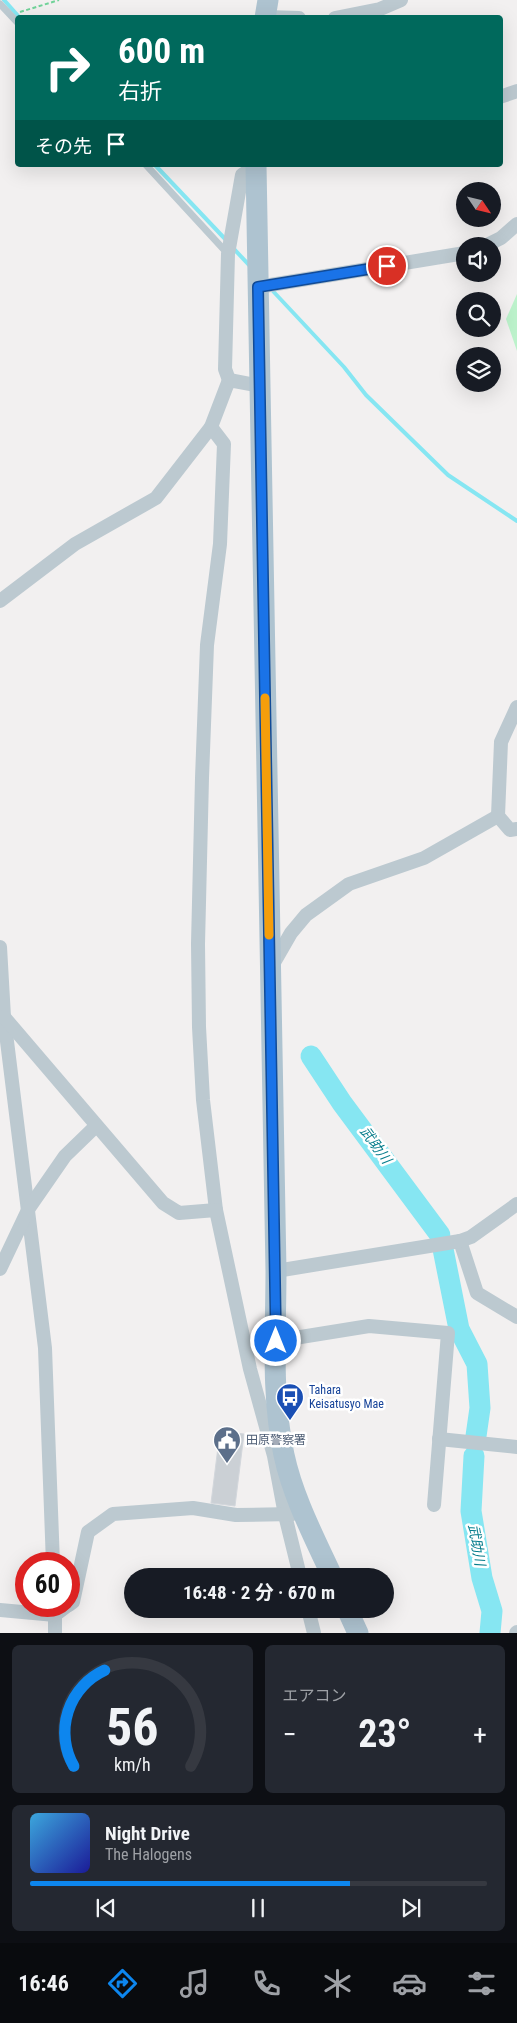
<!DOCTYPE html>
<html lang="ja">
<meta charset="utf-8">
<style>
:root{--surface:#171b24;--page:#242831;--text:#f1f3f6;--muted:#9ea1a6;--line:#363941;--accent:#0d86ee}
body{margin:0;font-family:"Roboto Condensed","Noto Sans JP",sans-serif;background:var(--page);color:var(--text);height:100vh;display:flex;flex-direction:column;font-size:19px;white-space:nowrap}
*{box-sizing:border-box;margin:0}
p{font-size:16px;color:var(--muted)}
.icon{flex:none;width:28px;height:28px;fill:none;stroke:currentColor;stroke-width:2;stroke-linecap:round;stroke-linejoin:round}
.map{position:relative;height:1633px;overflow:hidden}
.sheet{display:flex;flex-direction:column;gap:12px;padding:12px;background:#0d0f14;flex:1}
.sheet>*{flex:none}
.top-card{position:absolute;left:15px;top:15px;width:488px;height:152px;border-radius:5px;box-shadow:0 5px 20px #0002;background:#00695c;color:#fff;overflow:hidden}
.needle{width:32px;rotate:125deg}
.controls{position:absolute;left:456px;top:182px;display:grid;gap:10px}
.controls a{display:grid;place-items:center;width:45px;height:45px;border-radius:50%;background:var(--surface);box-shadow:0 5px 20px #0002;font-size:25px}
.speed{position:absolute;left:15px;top:1552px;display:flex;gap:10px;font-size:25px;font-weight:700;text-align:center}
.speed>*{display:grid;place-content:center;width:65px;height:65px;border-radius:50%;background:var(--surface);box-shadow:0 5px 20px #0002;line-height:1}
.speed .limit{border:8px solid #d22;background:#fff;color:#111}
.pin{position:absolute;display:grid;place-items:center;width:42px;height:42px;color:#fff;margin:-21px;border:2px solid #fff;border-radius:50%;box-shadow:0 1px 5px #0007}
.me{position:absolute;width:55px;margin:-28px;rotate:0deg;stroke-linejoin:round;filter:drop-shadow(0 0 4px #0008)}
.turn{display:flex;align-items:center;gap:18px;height:105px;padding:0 20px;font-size:22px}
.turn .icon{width:65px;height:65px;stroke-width:2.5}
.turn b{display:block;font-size:35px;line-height:42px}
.then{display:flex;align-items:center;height:48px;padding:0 20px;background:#0003;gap:10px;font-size:19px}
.big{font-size:38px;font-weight:700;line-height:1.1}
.sheet .widget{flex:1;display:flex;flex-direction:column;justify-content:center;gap:8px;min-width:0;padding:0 18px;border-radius:8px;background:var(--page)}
.sheet .dial{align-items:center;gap:0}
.dial svg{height:130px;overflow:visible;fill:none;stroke:var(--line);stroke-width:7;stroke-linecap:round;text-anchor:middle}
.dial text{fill:var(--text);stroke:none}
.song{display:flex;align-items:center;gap:15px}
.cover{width:60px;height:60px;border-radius:8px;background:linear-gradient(135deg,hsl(200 70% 55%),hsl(240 70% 35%))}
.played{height:5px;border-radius:2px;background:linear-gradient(90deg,var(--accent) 70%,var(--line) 70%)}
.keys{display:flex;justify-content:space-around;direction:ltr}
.heat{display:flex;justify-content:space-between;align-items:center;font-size:28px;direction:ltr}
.sheet .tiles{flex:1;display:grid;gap:12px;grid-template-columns:1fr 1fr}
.widget:last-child{grid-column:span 2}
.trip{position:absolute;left:124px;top:1568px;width:270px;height:50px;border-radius:25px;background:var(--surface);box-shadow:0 5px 20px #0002;font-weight:700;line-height:50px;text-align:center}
.tab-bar{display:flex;height:80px;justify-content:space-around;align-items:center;background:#090b0e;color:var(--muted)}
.tab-bar .icon{width:35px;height:35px}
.tab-bar .on{color:var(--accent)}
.tab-bar b{font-size:22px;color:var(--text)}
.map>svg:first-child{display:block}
</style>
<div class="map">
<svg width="517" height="1633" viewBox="0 0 517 1633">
<rect width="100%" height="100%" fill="#f2f0f0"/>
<polygon fill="#bcf2cb" points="517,294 517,351 506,319"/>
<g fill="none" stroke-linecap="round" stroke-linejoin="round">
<g stroke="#86e6f2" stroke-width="4">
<polyline points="4,0 20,18"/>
<polyline points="155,165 227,241"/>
<polyline points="233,248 251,267"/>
<polyline points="271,289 344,367 366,395 448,475 517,521"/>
</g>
<g stroke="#86e6f2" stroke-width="21">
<polyline points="311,1056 342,1103 440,1235"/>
<polyline points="443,1249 459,1329 477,1364 480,1408 476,1436"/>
<polyline points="474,1456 471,1511 482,1578 492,1611 490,1633"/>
</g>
</g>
<polygon fill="#cbd0d5" stroke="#d3d7dc" points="220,1431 244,1434 235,1506 211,1503"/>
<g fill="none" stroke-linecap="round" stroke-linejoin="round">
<polyline stroke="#71d399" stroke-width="2" stroke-dasharray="4 2.5" stroke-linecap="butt" points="20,12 59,0"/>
<g stroke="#bcc9d0" stroke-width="7">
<polyline points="0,4 18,23"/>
<polyline points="146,165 228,254"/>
</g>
<g stroke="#bcc9d0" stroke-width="14">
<polyline points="265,17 299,18"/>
<polyline points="335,18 380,9 401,0"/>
<polyline points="500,97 517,91"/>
<polyline points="485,246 501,238 517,224"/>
<polyline points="258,287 465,253"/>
<polyline points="229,380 225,369 228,254 242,175 256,166"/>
<polyline points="211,427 224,444 220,544 207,645 202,778 198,944 199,1027 203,1100 216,1210 250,1369 274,1456 285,1515 300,1576"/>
<polyline points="0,601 75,544 156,498 211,427 229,380 261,386"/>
<polyline points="517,707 501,742 498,816 510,830 517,829"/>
<polyline points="0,947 4,1017 45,1348 53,1564"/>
<polyline points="272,966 291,933 306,915 349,884 424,858 498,816"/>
<polyline points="4,1017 163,1203 179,1213 216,1210"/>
<polyline points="460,1241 477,1293 517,1317"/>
<polyline points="0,1269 29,1208 65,1156 96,1126"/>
<polyline points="276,1271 460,1241 471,1237 517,1204"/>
<polyline points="276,1341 369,1326 448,1333 434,1505"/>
<polyline points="439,1439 517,1447"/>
<polyline points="69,1605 73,1602 88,1532 113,1514 193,1508 236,1515 293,1514"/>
<polyline points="55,1607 55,1633"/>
<polyline points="308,1609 314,1633"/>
<polyline points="0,1610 55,1615 67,1606"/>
<polyline points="516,1633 517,1632"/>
</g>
<g stroke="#aec3d0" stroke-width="21">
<polyline points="265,18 268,0"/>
<path d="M256 165 276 1271C276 1332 271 1395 284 1455 293 1497 314 1537 332 1576"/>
<polyline points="347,1609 358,1633"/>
</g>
</g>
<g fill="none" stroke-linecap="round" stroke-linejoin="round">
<g stroke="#114b97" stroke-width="12">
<polyline id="route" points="276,1341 258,287 387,266"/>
</g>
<use href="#route" stroke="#1a73e8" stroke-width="9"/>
<polyline stroke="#f59e0b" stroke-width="9" points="265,698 269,935"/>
</g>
<defs>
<g id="bus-pin" transform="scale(1.4375)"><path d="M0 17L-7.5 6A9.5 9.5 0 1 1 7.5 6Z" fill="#1a4fb4" stroke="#fff"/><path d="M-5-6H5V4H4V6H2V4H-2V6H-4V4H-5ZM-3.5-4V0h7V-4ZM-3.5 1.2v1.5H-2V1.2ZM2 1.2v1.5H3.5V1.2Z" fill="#fff"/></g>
<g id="civic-pin" transform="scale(1.4375)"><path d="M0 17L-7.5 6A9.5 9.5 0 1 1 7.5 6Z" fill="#5c6f8a" stroke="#fff"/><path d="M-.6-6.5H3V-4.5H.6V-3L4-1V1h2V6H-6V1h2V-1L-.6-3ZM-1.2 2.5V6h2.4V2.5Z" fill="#fff"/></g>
</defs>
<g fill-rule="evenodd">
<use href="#bus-pin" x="290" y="1397"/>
<use href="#civic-pin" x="227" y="1440"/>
</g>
<g text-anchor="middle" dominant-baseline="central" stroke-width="5" stroke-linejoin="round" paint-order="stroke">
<g font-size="12" fill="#164399" stroke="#fff" text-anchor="start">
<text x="309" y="1390">Tahara<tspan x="309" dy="14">Keisatusyo Mae</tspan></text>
</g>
<g font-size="12" fill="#4e5e75" stroke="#fff" text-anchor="start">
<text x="246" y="1440">田原警察署</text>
</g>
<g font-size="14" font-style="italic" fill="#067d8c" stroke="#fff">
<text transform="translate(376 1145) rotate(54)">武助川</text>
<text transform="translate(477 1545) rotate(80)">武助川</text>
</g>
</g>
</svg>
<div class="controls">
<a><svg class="needle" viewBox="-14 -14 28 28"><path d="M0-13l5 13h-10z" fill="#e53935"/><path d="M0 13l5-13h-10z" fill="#9ea1a6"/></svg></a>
<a><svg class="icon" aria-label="sound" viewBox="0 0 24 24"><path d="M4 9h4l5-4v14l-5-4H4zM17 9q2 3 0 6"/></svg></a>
<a><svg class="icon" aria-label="search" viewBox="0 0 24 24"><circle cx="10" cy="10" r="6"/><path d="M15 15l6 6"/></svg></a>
<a><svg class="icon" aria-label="layers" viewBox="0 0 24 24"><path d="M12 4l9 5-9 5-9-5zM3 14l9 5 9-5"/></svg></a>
</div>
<div class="speed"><div class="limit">60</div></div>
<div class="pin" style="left:387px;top:266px;background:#d93025"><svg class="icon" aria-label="arrive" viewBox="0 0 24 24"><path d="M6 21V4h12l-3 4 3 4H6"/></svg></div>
<svg class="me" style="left:276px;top:1341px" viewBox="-20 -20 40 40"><circle r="17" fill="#1a73e8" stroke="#fff" stroke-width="3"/><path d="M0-11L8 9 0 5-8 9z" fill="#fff"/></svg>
<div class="trip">16:48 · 2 分 · 670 m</div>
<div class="top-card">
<div class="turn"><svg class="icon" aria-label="right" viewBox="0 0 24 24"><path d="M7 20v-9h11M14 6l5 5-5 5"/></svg><div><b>600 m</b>右折</div></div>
<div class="then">その先<svg class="icon" aria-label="arrive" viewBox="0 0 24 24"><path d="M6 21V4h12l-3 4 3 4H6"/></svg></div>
</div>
</div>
<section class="sheet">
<div class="tiles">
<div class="widget dial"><svg viewBox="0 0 100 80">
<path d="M14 69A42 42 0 1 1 86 69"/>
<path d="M14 69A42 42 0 0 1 33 10" stroke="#0d86ee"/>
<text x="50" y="56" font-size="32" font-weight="700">56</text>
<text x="50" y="72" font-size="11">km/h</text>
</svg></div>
<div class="widget"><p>エアコン</p>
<div class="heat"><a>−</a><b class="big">23°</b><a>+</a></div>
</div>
<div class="widget">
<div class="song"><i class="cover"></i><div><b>Night Drive</b><p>The Halogens</p></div></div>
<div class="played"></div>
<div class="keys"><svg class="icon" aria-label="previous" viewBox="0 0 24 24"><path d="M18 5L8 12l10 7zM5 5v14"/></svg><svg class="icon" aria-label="pause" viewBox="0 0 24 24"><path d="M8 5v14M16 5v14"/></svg><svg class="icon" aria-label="next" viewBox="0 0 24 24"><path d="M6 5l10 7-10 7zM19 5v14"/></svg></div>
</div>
</div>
</section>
<nav class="tab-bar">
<b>16:46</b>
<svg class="icon on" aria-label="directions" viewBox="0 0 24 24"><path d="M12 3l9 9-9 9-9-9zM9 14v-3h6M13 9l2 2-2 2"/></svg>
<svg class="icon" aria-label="music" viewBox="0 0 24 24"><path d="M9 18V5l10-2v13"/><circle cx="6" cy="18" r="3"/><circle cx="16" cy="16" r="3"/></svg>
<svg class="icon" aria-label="phone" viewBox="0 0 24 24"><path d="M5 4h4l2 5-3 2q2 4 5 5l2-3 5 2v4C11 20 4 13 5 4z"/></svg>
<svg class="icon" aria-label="climate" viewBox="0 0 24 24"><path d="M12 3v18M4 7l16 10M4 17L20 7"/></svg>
<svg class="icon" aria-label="car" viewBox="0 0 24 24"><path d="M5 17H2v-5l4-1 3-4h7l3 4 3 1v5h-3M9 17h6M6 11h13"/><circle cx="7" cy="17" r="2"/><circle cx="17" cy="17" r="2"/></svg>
<svg class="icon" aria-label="filters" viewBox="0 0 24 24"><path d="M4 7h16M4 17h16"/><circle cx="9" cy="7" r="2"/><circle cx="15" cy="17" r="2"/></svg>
</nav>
